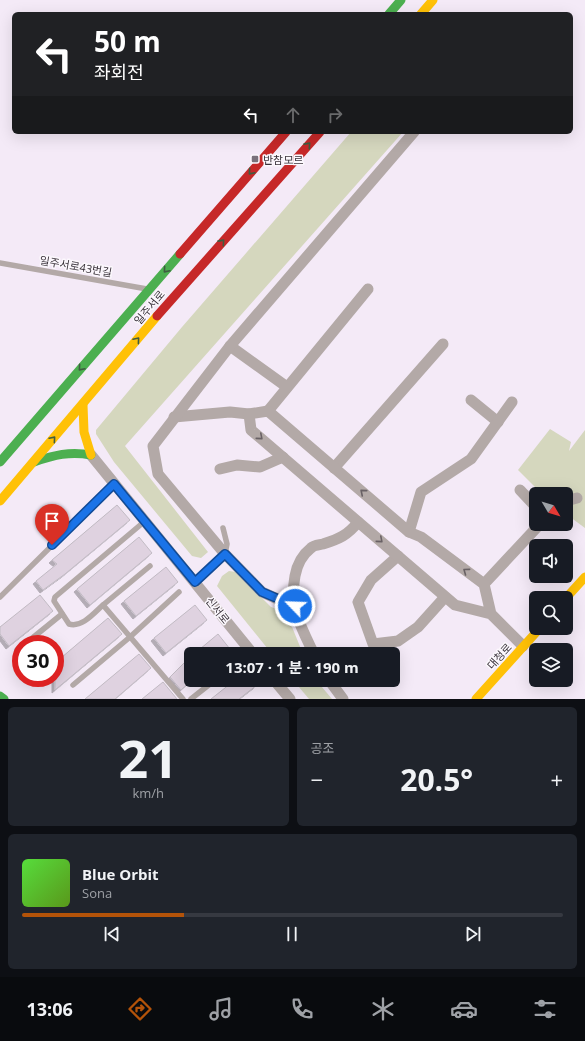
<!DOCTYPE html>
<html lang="ko">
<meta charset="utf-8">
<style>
:root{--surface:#171b24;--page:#20242c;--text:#f1f3f6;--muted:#9ea1a6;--line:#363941;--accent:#b45309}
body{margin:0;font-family:"Open Sans","Noto Sans KR",sans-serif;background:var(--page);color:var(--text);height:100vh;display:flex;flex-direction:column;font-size:15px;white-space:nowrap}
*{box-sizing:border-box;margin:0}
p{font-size:13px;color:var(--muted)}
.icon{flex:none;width:22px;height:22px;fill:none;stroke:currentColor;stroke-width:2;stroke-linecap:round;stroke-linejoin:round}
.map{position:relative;height:699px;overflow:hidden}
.drawer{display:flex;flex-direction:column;gap:8px;padding:8px;background:#0d0f14;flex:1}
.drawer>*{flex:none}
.hud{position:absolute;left:12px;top:12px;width:561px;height:122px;border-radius:6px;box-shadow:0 4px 16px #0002;background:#202124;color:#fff;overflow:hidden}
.needle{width:26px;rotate:128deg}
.tools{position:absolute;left:529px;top:487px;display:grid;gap:8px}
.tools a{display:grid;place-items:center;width:44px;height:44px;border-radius:6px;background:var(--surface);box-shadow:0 4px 16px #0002;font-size:20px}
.speed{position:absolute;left:12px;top:635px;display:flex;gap:8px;font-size:20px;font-weight:700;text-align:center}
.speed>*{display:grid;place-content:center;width:52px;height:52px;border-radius:50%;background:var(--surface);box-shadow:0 4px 16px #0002;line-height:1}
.speed .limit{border:6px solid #d22;background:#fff;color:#111}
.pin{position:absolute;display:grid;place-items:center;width:34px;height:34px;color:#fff;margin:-41px -17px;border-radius:50% 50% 50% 0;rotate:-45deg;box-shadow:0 0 4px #0007}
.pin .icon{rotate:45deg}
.me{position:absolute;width:44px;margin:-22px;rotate:294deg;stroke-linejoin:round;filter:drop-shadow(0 0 3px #0008)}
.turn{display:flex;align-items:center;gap:14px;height:84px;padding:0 16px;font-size:18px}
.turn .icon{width:52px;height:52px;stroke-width:2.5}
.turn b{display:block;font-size:28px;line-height:34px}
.lanes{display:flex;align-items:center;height:38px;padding:0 16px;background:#0003;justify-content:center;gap:20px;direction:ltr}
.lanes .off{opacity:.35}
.big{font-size:30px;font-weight:700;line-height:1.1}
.drawer .tile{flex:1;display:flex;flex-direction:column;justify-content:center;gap:6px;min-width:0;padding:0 14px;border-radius:6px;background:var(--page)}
.drawer .dial{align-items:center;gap:0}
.dial b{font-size:52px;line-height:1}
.song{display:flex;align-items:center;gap:12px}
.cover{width:48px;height:48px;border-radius:6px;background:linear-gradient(135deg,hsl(110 70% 55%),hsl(90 70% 35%))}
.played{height:4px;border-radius:2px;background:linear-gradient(90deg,var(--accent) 30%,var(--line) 30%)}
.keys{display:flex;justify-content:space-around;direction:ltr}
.heat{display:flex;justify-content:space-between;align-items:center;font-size:22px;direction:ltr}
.drawer .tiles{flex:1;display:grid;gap:8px;grid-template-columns:1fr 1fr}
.tile:last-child{grid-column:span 2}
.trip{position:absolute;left:184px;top:647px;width:216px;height:40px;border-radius:6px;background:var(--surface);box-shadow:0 4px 16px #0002;font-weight:700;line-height:40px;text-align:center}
.dock{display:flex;height:64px;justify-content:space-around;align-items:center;background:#090b0e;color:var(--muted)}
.dock .icon{width:28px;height:28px}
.dock .on{color:var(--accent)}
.dock b{font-size:18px;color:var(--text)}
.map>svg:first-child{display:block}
</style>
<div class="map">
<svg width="585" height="699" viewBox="0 0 585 699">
<defs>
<filter id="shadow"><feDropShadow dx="-3" dy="3" stdDeviation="0" flood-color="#0004"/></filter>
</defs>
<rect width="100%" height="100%" fill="#f4eaf7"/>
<g fill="#d5d7be">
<polygon points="351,132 403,132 125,446 208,552 201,558 192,556 114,462 96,434 96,430 182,327"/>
<polygon points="550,429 571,442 569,451 585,430 585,528 566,514 566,494 542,494 518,470"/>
<polygon points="229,571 236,572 271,607 286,612 303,654 272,654 217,586 222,576"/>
<polygon points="293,680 316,680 332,699 309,699"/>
</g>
<g fill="#dfd2e0" stroke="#c2bbc4" filter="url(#shadow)">
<polygon points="117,505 130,520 65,574 43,590 36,581 57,564 52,560"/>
<polygon points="139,537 152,553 90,605 77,589"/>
<polygon points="166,567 178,582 136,616 124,601"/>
<polygon points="40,595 53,611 9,646 0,634 0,627"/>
<polygon points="195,605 207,620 166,653 154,638"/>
<polygon points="108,618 122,634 55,690 55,663"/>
<polygon points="218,634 230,649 224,654 194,654"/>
<polygon points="139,654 151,668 115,699 85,699"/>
<polygon points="191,656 191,681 181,690 170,677"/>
<polygon points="235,680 253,680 257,685 239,699 211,699"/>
<polygon points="163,682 177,699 142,699"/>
</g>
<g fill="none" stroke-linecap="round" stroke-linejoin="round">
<g stroke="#b3a9a7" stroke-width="5.5">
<polyline points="0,263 147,289"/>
<path d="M145 521 55 597 54 601 69 624C82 628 94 613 103 605L183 699"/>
<polyline points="195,583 225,554 227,544 223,528"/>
<polyline points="0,597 114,484"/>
<polyline points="103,605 150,566"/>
<polyline points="25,644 62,614"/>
<polyline points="17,650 21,647"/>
<polyline points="73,685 130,637 179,592"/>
<polyline points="191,699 215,680"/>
</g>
<g stroke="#b3a9a7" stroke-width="11">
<polyline points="230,346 287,387"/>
<polyline points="471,400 498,422"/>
<polyline points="268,411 368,289"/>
<polyline points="174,417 230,412 249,414"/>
<polyline points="91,455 253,654"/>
<polyline points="334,468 443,344"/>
<polyline points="220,469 237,465 260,467 283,457"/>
<polyline points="520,490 536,507"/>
<polyline points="566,501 577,498"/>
<polyline points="409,532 421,492 471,459 512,402"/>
<polyline points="398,556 371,580 358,602 373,644 398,641 418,627 445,597"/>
<polyline points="484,584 540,524"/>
<polyline points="295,607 262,592 225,554 158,474 153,446 230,346 414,132"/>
<polyline points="491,614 455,605 251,430 249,414 268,411 409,532 421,537 484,584 491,614 523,646"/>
<path d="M314 654C301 627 289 607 295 576 297 565 302 555 311 548 314 545 319 545 323 544 339 539 348 535 358 522"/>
<polyline points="274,680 290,699"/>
<polyline points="329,680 343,699"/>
</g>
<g stroke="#4caf50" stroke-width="9">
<polyline points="389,14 401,0"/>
<polyline points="0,462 180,254"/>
<path d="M34 462C54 455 70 451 91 455"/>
<polyline points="0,696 4,699"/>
</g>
<g stroke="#ffc107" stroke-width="9">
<polyline points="421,14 433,0"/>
<polyline points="83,405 84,432 91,455"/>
<polyline points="0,501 157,316"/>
<polyline points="566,598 585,577"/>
<polyline points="476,699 540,628"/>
</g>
<g stroke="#c62828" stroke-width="9">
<polyline points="180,254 286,132"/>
<polyline points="157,316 320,132"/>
</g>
</g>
<defs><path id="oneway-chevron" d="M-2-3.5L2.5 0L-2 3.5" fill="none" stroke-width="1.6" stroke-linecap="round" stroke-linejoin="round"/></defs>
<g stroke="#3f5d41">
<use href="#oneway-chevron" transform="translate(308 145) rotate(-48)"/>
<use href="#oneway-chevron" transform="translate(251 172) rotate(131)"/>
<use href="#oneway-chevron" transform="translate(222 242) rotate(-48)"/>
<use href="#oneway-chevron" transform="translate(166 270) rotate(131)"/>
<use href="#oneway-chevron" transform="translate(137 340) rotate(-50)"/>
<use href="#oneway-chevron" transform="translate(81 368) rotate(131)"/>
<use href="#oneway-chevron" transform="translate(53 439) rotate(-49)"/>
</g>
<g stroke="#696165">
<use href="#oneway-chevron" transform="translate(260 437) rotate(41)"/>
<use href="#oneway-chevron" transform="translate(363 492) rotate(-140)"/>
<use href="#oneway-chevron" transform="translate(380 540) rotate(41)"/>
<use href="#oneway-chevron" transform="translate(466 571) rotate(-144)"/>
</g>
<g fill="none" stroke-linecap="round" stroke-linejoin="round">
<g stroke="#114b97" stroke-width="10">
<polyline id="route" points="52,545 114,484 195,582 225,554 262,592 295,606"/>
</g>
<use href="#route" stroke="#1a73e8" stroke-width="7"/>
</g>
<rect fill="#7a727c" stroke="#fcf8fd" stroke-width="1.5" x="251" y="155" width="8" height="8" rx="2"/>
<g text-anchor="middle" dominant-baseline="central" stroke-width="3" stroke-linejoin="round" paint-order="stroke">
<g font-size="11" fill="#383139" stroke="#fcf8fd" text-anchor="start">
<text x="263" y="159">반참모르</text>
</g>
<g font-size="11" fill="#383139" stroke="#fcf8fd">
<text transform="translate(76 266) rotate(10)">일주서로43번길</text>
<text transform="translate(149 307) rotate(-50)">일주서로</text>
<text transform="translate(218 610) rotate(51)">신서로</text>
<text transform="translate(499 656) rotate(-48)">대청로</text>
</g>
</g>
</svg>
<div class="tools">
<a><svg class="needle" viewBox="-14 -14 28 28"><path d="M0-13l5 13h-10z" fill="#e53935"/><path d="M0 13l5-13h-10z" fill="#9ea1a6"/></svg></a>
<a><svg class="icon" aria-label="sound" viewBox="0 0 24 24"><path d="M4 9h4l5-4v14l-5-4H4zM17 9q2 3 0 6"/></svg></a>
<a><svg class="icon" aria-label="search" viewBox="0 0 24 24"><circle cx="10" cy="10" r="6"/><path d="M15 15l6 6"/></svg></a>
<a><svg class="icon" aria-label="layers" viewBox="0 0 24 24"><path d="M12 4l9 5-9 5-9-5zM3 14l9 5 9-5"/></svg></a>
</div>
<div class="speed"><div class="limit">30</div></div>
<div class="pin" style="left:52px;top:545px;background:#d93025"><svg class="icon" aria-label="arrive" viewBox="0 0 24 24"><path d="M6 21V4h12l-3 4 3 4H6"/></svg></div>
<svg class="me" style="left:295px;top:606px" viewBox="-20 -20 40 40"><circle r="17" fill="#1a73e8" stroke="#fff" stroke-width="3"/><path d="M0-11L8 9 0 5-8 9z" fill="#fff"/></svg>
<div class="trip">13:07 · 1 분 · 190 m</div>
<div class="hud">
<div class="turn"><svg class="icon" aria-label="left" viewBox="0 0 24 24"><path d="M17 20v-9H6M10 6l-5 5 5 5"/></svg><div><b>50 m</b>좌회전</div></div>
<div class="lanes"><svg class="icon" aria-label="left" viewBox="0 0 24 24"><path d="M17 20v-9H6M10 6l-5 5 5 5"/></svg><svg class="icon off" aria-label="ahead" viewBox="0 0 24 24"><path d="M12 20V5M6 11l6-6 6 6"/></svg><svg class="icon off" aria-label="right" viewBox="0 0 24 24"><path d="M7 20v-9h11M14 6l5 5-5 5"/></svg></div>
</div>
</div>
<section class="drawer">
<div class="tiles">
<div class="tile dial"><b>21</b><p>km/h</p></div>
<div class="tile"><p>공조</p>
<div class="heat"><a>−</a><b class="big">20.5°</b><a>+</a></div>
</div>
<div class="tile">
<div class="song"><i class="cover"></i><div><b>Blue Orbit</b><p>Sona</p></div></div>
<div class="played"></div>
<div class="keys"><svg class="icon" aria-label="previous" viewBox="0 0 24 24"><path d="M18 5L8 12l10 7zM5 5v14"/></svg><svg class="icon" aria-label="pause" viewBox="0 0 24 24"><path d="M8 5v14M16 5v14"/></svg><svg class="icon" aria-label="next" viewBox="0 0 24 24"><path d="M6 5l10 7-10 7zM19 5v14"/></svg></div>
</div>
</div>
</section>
<nav class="dock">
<b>13:06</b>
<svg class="icon on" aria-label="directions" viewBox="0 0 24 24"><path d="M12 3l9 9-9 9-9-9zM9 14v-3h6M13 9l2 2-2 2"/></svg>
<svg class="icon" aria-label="music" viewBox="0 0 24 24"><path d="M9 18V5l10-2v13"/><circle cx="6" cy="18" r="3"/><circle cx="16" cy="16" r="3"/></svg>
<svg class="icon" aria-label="phone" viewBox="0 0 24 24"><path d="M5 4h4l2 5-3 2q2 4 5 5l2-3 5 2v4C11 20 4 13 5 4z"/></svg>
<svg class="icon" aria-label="climate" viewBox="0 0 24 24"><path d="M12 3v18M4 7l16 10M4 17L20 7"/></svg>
<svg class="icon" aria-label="car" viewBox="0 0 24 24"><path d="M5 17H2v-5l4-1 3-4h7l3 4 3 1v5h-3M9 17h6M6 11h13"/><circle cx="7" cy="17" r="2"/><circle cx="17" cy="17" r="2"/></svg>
<svg class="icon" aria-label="filters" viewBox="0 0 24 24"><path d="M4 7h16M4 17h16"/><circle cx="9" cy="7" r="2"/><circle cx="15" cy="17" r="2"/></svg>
</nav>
